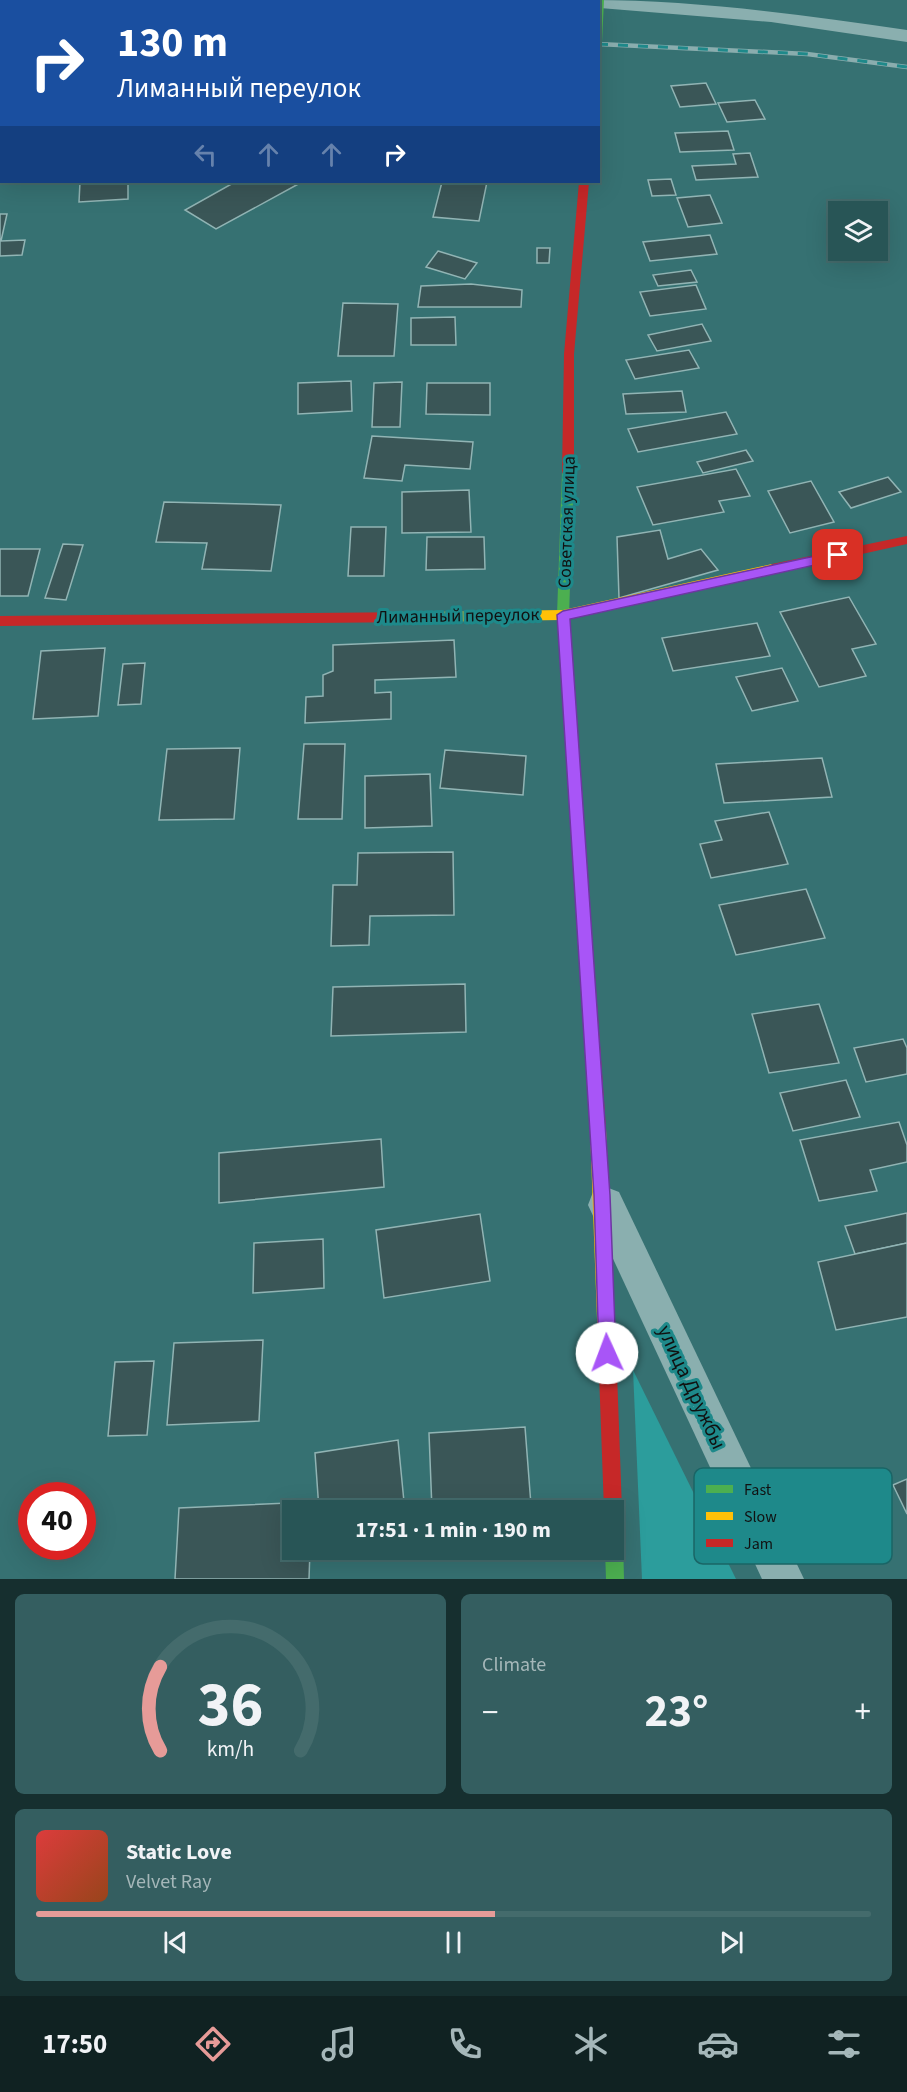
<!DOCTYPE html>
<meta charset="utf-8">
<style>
:root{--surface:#285556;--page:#345e60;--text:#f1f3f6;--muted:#a5b7b9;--line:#446b6c;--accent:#e69b98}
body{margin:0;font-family:"Source Sans 3",sans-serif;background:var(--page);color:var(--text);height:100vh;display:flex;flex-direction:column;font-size:22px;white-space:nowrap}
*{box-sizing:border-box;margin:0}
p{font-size:20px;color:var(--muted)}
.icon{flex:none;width:33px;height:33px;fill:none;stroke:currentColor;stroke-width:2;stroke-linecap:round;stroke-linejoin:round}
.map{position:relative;height:1579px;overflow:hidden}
.details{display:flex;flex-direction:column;gap:15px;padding:15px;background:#162f2f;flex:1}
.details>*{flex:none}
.guide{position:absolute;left:0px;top:0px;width:600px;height:183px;box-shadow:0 6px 24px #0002,0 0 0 2px var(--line);background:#1a4fa0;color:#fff;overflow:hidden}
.tools{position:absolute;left:828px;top:201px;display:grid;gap:12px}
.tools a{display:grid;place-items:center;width:60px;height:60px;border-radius:0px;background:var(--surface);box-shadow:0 6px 24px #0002,0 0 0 2px var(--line);font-size:30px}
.speed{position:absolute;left:18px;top:1482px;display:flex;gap:12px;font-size:30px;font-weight:700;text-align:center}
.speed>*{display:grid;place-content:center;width:78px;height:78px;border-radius:50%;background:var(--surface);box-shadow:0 6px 24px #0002,0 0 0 2px var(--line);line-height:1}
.speed .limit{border:9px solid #d22;background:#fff;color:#111}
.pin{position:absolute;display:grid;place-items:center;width:51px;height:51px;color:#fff;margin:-26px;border-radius:12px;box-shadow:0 3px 9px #0006}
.me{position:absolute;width:66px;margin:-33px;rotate:358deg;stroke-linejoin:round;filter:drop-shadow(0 0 4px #0008)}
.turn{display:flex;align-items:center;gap:21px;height:126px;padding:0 18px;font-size:27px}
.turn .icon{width:78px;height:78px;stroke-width:2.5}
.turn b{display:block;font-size:42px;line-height:51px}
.lanes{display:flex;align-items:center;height:57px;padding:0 18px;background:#0003;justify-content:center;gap:30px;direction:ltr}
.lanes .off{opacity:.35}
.big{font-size:45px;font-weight:700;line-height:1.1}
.details .widget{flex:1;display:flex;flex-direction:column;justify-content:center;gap:9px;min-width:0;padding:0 21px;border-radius:9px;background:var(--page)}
.details .dial{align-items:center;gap:0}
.dial svg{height:156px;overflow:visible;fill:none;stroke:var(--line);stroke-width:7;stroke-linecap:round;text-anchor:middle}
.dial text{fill:var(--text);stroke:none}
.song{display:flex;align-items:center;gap:18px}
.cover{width:72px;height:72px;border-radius:9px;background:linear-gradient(135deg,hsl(0 70% 55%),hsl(20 70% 35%))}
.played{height:6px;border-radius:3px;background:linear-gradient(90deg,var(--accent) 55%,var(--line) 55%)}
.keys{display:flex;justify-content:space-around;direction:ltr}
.heat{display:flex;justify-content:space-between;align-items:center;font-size:33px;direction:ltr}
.details .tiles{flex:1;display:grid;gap:15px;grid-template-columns:1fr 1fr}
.widget:last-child{grid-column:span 2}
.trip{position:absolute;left:282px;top:1500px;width:342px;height:60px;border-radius:0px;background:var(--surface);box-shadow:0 6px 24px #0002,0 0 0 2px var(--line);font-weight:700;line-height:60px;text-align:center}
.menu{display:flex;height:96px;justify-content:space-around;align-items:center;background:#102222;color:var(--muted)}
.menu .icon{width:42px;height:42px}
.menu .selected{color:var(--accent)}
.menu b{font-size:27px;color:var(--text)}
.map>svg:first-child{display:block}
</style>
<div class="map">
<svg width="907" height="1579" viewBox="0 0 907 1579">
<rect width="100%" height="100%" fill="#367172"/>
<polygon fill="#2c9d9c" points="633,1370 736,1579 642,1579"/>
<g fill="#3a5657" stroke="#91b4b4" stroke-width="1.5">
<polygon points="706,83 716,104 680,107 671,86"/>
<polygon points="755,100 765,119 727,122 718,103"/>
<polygon points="728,131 734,150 680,152 675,133"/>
<polygon points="750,153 758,177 696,180 692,166 736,164 733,154"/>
<polygon points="671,179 676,195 652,196 648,180"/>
<polygon points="80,182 128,182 128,199 79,202"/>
<polygon points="235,182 302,182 216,229 185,210"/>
<polygon points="442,182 487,182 479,221 433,217"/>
<polygon points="710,195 722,223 688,227 677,198"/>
<polygon points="0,214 7,214 1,241 25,240 22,255 0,256"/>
<polygon points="710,235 717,254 650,261 643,242"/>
<polygon points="537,248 550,248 549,263 537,263"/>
<polygon points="438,251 477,263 465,279 426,267"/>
<polygon points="691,270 697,282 658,286 653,275"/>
<polygon points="471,284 522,290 521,307 418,307 421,286"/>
<polygon points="696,285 706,309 650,316 640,292"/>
<polygon points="343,303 398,304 394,356 338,356"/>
<polygon points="455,317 456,345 411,345 411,318"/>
<polygon points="702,324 711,341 657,351 648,335"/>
<polygon points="689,350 699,368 635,379 626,360"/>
<polygon points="351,381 352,411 298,414 298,383"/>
<polygon points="402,382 400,427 372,427 374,383"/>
<polygon points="427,383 490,383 490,415 426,414"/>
<polygon points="682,391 686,412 626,414 623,394"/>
<polygon points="726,412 737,434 638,452 628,429"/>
<polygon points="372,436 473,442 470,469 405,465 402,481 364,478"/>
<polygon points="746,450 753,461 703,473 697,462"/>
<polygon points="736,469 750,496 719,501 724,512 653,525 637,487"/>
<polygon points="888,477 901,492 851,508 839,492"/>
<polygon points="811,481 834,522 790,533 768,491"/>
<polygon points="469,490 471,532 402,533 402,492"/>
<polygon points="164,502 281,505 271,571 202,569 207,543 156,542"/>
<polygon points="351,527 386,527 384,576 348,576"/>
<polygon points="660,530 668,559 701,549 718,570 619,598 617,537"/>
<polygon points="427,537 484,537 485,569 426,570"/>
<polygon points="63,544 83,545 66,600 45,598"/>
<polygon points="0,549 40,549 28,596 0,596"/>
<polygon points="849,597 876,644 852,649 866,676 819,687 780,612"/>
<polygon points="757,623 770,656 673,671 662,638"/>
<polygon points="454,640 456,677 375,680 375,693 391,692 391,719 305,723 306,697 323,696 323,675 333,671 333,645"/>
<polygon points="105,648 98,716 33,719 41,651"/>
<polygon points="145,663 141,704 118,705 123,664"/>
<polygon points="782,668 798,701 752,711 736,677"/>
<polygon points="304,744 345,744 342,819 298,819"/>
<polygon points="240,748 234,819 159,820 167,749"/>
<polygon points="445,750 526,756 523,795 440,788"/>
<polygon points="822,758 832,797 724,803 716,764"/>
<polygon points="430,774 432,826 365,828 365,776"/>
<polygon points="769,812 788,864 711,878 700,844 722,840 715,821"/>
<polygon points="453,852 454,915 370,916 369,945 331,946 333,885 357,885 358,853"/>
<polygon points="806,889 825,938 736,955 719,905"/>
<polygon points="465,984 466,1032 331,1036 333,987"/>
<polygon points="819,1004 839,1063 769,1073 752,1014"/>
<polygon points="903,1039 907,1048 907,1074 866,1082 854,1048"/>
<polygon points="846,1080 860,1117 793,1131 780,1093"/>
<polygon points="899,1122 907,1145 907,1162 870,1170 877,1191 819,1201 800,1140"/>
<polygon points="381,1139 384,1187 219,1203 219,1153"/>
<polygon points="907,1213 907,1243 855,1254 845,1226"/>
<polygon points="480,1214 490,1281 384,1298 376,1230"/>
<polygon points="323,1239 324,1288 253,1293 254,1243"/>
<polygon points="907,1243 907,1317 836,1330 818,1262"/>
<polygon points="263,1340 259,1421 167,1425 174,1343"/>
<polygon points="154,1361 147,1435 108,1436 115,1362"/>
<polygon points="525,1427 531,1505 432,1510 429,1433"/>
<polygon points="398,1440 404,1502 347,1510 319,1510 315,1453"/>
<polygon points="907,1479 907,1514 893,1485"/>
<polygon points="311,1502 311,1510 292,1510 292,1550 310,1550 309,1579 175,1579 179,1508"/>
</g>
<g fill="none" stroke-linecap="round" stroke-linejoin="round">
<g fill="#8aafaf" fill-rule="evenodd">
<polygon points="0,0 11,0 11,1 2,2 2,7"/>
<path d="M592 0C698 0 802 15 907 30V42L771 22 600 8 598 2H591Z"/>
<polygon points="606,1187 619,1192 804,1579 762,1579 588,1205 593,1192"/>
</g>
<g fill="#4caf50" fill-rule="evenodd">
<polygon points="596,0 604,0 602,43 598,45 598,2"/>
<polygon points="568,469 574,473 569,615 575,699 569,704 563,699 557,615 562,473"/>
<polygon points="614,1530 620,1533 623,1539 624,1579 606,1579 605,1550 614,1550"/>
</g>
<g fill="#ffc107" fill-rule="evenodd">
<polygon points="772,564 778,569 776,572 563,620 421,622 415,617 421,612 563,610"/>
<polygon points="598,1121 604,1124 606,1129 617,1373 614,1379 608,1382 602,1379 599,1373 590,1129 592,1124"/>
</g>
<g fill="#c62828" fill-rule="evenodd">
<polygon points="579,182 589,182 574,354 574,473 568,477 562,473 564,354"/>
<polygon points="907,536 907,544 772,574 766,569 772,564"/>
<polygon points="421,612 427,617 421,622 0,626 0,616"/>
<polygon points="569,694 575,699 606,1129 604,1134 598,1137 592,1134 590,1129 563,699"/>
<polygon points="608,1364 614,1367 617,1373 622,1510 619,1516 614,1519 614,1510 604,1510 599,1373 602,1367"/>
</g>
<g stroke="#8aadae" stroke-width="4.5">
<polyline id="rail" points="598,44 807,54 907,67"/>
</g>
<use href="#rail" stroke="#1e898a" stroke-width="3" stroke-dasharray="10" stroke-linecap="butt"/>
</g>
<polygon fill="#a855f7" stroke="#6d37a1" stroke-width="1.5" points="838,551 842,552 842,559 570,619 610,1195 616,1353 613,1359 607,1362 601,1359 599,1353 594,1195 557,615 563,611"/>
<g text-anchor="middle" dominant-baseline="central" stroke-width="6" stroke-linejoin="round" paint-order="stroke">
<g font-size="18" fill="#111" stroke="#1e898a">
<text transform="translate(567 522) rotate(-88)">Советская улица</text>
<text transform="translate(458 616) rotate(-1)">Лиманный переулок</text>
</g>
<g font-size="21" fill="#111" stroke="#1e898a">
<text transform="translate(692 1387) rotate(65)">улица Дружбы</text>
</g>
</g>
<rect x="694" y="1468" width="198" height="96" rx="9" fill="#1e898a" stroke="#1a6566" stroke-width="1.5"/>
<rect x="706" y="1485" width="27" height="8" fill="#4caf50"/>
<rect x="706" y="1512" width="27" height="8" fill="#ffc107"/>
<rect x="706" y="1539" width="27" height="8" fill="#c62828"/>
<g font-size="16" fill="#111">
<text x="744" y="1495">Fast</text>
<text x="744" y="1522">Slow</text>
<text x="744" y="1549">Jam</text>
</g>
</svg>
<div class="tools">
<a><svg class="icon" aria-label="layers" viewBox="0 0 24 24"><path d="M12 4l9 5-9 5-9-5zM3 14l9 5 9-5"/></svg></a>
</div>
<div class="speed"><div class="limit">40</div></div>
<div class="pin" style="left:838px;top:555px;background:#d93025"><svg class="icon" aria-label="arrive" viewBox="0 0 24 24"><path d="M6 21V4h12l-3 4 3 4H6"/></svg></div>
<svg class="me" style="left:607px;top:1353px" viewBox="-20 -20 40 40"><circle r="19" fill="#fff"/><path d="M0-13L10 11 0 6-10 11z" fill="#a855f7"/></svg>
<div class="trip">17:51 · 1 min · 190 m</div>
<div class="guide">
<div class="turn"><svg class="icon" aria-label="right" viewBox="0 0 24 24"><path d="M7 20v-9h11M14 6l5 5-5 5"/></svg><div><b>130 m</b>Лиманный переулок</div></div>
<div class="lanes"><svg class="icon off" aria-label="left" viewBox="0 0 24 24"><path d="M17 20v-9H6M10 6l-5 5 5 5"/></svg><svg class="icon off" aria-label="ahead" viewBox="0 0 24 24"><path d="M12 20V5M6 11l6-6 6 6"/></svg><svg class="icon off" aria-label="ahead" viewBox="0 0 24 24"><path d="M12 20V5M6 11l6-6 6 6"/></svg><svg class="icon" aria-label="right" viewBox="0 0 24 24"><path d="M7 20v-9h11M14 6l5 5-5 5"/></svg></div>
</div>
</div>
<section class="details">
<div class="tiles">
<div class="widget dial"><svg viewBox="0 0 100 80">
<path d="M14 69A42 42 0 1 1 86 69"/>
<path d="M14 69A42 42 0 0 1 14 26" stroke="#e69b98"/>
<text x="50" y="56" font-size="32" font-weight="700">36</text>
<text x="50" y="72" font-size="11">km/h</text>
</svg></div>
<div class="widget"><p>Climate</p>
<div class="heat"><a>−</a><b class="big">23°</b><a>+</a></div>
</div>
<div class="widget">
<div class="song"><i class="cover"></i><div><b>Static Love</b><p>Velvet Ray</p></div></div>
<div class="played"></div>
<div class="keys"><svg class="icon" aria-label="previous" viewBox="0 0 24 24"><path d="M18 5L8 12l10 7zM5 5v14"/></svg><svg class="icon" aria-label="pause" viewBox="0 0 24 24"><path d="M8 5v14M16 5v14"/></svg><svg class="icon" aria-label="next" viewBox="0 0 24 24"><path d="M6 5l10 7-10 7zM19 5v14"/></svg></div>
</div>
</div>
</section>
<nav class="menu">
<b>17:50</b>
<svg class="icon selected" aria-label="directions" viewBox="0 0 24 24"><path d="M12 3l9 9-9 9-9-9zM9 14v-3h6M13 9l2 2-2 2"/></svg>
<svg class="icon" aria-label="music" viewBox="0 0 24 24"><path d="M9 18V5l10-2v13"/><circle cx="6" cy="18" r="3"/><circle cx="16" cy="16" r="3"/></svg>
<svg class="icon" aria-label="phone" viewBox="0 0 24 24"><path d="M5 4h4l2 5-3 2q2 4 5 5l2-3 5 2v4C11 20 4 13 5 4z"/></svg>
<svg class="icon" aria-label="climate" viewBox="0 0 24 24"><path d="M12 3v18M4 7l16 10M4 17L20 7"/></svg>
<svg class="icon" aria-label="car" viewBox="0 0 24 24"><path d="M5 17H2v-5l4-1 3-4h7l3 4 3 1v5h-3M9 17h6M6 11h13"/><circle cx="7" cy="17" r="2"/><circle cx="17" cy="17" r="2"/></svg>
<svg class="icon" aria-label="filters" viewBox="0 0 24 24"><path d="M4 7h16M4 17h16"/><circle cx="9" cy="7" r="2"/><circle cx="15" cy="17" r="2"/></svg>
</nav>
